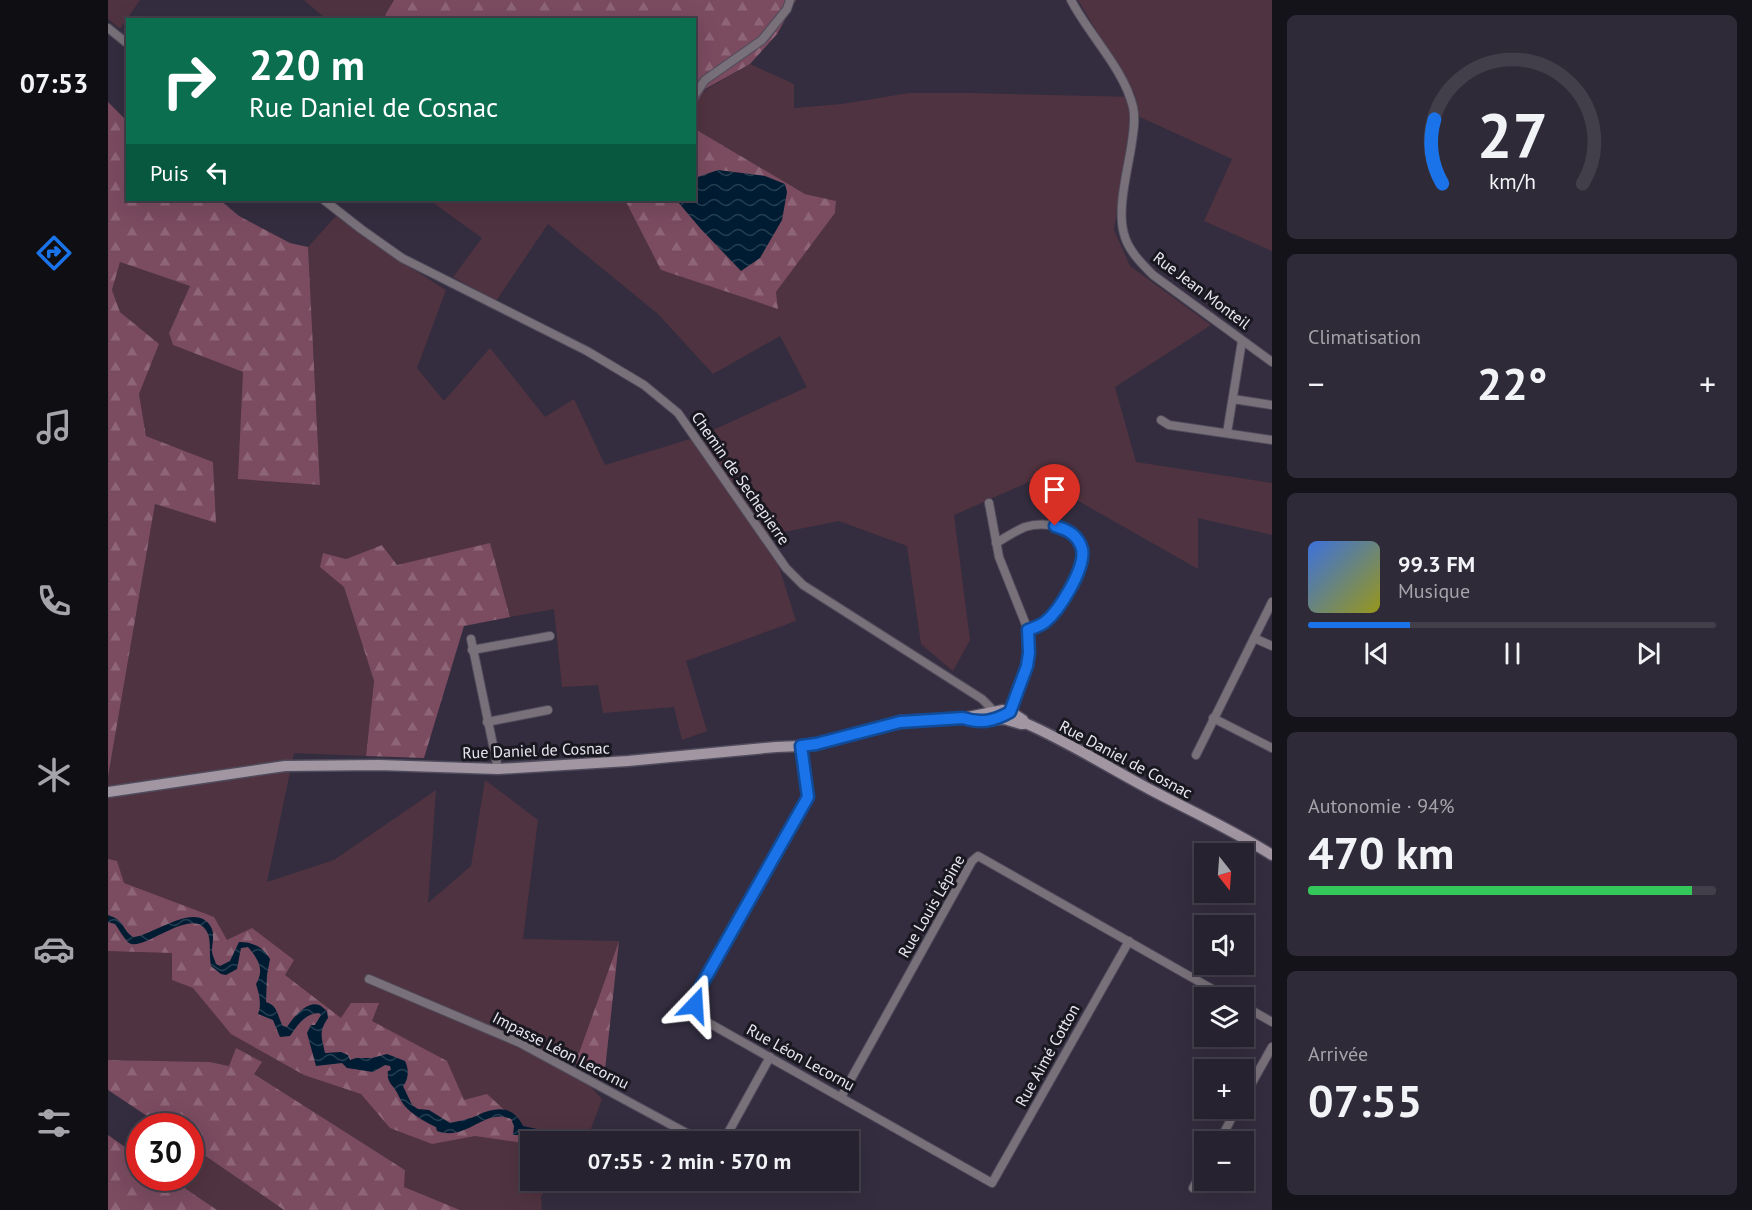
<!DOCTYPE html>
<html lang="fr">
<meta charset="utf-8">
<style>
:root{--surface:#26222f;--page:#2e2a37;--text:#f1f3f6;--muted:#a4a4aa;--line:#423f4b;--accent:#1a73e8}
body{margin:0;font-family:"PT Sans",sans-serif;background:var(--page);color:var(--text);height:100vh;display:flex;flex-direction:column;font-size:22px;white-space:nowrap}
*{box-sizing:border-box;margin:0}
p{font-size:20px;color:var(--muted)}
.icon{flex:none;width:33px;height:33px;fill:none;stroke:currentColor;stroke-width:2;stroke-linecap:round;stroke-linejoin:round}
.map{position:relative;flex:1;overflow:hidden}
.drawer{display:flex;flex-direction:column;gap:15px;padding:15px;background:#15131a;width:480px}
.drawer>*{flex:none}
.hud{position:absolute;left:18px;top:18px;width:570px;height:183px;border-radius:0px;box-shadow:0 6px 24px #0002,0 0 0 2px var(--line);background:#0b6e4f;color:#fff;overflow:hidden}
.needle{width:39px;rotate:163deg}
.fabs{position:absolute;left:1086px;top:843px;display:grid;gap:12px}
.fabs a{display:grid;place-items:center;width:60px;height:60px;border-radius:0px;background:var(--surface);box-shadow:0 6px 24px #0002,0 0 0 2px var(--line);font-size:30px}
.speed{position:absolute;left:18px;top:1113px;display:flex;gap:12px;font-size:30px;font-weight:700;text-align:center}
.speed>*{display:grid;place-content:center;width:78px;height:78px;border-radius:50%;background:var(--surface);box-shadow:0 6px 24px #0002,0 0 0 2px var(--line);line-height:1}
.speed .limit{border:9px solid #d22;background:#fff;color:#111}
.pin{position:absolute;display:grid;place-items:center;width:51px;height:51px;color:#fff;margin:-62px -26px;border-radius:50% 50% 50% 0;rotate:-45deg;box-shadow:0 0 6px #0007}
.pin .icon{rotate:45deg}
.me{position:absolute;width:66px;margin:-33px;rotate:20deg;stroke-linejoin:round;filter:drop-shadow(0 0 4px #0008)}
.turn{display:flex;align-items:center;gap:21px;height:126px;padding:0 24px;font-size:27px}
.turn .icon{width:78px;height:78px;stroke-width:2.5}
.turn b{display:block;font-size:42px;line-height:51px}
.then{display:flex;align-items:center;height:57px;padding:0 24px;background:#0003;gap:12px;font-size:22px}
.big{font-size:45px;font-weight:600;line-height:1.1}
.drawer .tile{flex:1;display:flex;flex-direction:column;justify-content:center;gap:9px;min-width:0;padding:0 21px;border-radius:9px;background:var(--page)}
.drawer .dial{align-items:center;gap:0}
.dial svg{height:156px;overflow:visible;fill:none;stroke:var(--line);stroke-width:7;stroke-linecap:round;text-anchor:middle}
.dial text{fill:var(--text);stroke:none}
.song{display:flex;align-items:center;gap:18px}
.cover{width:72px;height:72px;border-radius:9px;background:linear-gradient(135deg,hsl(220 70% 55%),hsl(60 70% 35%))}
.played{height:6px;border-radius:3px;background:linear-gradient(90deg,var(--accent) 25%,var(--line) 25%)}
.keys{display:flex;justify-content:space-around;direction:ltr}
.heat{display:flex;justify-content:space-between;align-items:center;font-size:33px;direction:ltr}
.charge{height:9px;border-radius:4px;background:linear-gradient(90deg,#34c759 94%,var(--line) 0)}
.trip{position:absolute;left:412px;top:1131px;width:339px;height:60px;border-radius:0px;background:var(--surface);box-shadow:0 6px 24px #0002,0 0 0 2px var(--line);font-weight:600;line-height:60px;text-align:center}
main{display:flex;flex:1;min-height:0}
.tab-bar{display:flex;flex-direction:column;width:108px;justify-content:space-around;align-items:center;background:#0f0e13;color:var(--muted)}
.tab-bar .icon{width:42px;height:42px}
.tab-bar .current{color:var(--accent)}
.tab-bar b{font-size:27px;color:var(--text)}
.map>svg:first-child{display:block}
</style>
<main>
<nav class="tab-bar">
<b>07:53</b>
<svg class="icon current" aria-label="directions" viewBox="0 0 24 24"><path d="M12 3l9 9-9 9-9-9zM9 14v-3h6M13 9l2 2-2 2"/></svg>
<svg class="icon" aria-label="music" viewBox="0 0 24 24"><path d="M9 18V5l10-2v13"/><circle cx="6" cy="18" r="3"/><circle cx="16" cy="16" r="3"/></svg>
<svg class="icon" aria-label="phone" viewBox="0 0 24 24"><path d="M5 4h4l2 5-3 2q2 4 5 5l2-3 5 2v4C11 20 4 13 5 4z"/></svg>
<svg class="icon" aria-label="climate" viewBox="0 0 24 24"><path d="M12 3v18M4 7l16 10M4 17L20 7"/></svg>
<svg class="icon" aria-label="car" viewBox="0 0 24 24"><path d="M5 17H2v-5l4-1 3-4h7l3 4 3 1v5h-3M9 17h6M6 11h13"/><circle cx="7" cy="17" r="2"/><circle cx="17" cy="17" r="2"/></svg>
<svg class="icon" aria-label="filters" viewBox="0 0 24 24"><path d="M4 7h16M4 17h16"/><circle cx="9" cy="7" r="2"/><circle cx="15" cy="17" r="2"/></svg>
</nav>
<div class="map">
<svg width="1164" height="1210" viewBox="0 0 1164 1210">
<defs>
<pattern id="forest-firs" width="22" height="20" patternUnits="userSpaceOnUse" patternTransform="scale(1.5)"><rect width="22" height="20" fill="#7b4b60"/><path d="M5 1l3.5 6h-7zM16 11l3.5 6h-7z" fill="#8e6577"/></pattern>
<pattern id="water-waves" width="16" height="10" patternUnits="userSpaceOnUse" patternTransform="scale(1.5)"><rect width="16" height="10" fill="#001c32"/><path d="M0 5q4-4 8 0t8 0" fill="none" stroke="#253d50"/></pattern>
</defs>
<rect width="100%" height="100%" fill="#332d3f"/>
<g fill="#503340">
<polygon points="0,0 32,0 12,29 0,19"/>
<polygon points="196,0 286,0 277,15 282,20 218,19"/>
<polygon points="970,0 1164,0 1164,251 1096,221 1124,159 1023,113 1006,230 1022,266 1103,325 1007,387 1028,462 1164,483 1164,535 1090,518 1090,569 930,478 846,515 862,640 845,671 813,644 799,546 731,521 661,535 688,621 578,661 599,731 574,740 566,707 495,713 490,685 454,687 446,609 402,617 382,544 289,565 274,545 238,559 215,553 213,567 236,587 266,681 258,756 186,753 159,882 226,860 328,790 320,903 363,866 377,780 430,820 415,939 511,941 471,1053 451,1053 494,1099 479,1139 460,1134 457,1141 423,1142 423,1180 444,1181 443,1185 433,1196 434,1210 352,1210 295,1187 297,1170 146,1074 128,1049 121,1066 102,1062 0,1060 0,777 47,504 108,523 105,462 38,436 31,394 51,344 12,312 4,290 12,262 82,286 61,333 65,345 135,372 131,479 212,485 200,247 228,216 272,248 338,290 309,368 336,401 382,348 437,417 466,399 497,465 592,436 699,387 672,336 605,374 550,314 440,224 388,301 345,277 374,238 327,204 323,200 517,200 553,270 670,309 668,292 727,213 728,201 697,194 587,129 587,106 597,90 642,64 686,84 686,108 734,104 801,93 861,93 1028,97"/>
<polygon points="92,1152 176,1210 109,1210 71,1184 76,1178 82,1178 83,1167"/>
</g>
<g fill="url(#forest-firs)">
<polygon points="286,0 688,0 669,34 642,64 597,89 587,106 586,20 282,20 277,15"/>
<polygon points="0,102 19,121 20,200 112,200 131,216 182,243 200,247 212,485 130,479 135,372 65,345 61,333 82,286 12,262 4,290 12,312 51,344 31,394 38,436 105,462 108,523 47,504 0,777"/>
<polygon points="587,129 697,194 728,201 727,213 668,292 670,309 553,270 517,200 586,200"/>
<polygon points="382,543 402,617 356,626 316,758 258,756 266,681 236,587 212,567 215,553 238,559 274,545 289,565"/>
<polygon points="0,859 9,861 16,883 106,917 119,940 144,928 186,960 177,975 233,1018 243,1003 271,1003 264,1021 339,1061 356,1100 379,1094 430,1141 423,1142 423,1144 367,1136 324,1144 282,1128 253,1094 196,1075 123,1034 85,988 64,980 64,953 0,951"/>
<polygon points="511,941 496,1079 450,1053 471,1053"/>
<polygon points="128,1048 154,1062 146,1074 297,1170 296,1187 352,1210 176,1210 83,1146 82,1126 54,1126 0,1090 0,1060 102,1062 121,1066"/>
<polygon points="0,1135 31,1157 32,1178 62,1178 109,1210 0,1210"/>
</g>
<g fill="url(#water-waves)">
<polygon points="610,170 657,176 677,184 679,192 674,220 652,258 633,271 592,228 570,202 570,200 586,200 587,178"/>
<path d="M0 915C18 921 13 929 25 937 45 936 88 900 103 927 107 934 104 943 104 951 104 955 107 960 108 964L112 966 122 961 131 942C145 942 155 947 162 959L159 975 158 1002C171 1006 169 1017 175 1026L179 1027C184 1019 199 1000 211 1005 214 1006 216 1009 219 1011L220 1018C210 1032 214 1038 217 1053L233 1052 240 1055 242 1060 248 1058H264L279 1054 297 1061C301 1069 301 1079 295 1086L304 1105 310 1109 321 1110 342 1123C351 1121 362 1119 370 1115 388 1107 405 1105 415 1126L443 1132 456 1141H444L425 1135H405L406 1126 403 1119C377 1107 359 1142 329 1131L328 1127C317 1122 303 1114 296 1105 292 1100 290 1093 286 1088 281 1082 279 1079 280 1071L283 1070 282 1066 277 1065 265 1072 239 1068 234 1063 208 1066 199 1033 203 1025H207L213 1015 211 1013C196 1014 190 1025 182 1036L172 1037 165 1020 150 1014C154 1005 151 993 148 984 157 969 150 959 140 947L133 948 129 969 118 975 113 974 103 966C101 956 103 941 100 934 87 902 36 953 21 943 16 939 11 929 7 924L0 922Z"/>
</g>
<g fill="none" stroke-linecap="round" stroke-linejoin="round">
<g stroke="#504b5c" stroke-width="10">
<g id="street">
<path d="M963 0C981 35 1016 69 1025 107 1028 120 1025 134 1023 148 1019 173 1009 210 1016 234 1020 250 1033 263 1045 275L1164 362"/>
<polyline points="0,28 20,44"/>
<polyline points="586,96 597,80 654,40 679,9 682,0"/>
<polyline points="216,200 253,229 294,258 479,351 536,385 570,413 678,568 695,585 874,699 882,707 887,717"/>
<polyline points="1125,399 1164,405"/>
<polyline points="1053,420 1061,425 1164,440"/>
<polyline points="1119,433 1134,341"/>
<polyline points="881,503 891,557 920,630 921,653 919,666 902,712"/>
<path d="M888 543C897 538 907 531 917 527 926 524 939 524 949 526 960 529 972 537 974 550 977 569 951 611 937 622 932 626 925 628 920 630"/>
<polyline points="1146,638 1164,646"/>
<polyline points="363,639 390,769"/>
<polyline points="364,650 442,636"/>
<polyline points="1105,718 1164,748"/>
<polyline points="379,722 440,710"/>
<polyline points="693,746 700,797 589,993 587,1005 592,1018 884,1183 1021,941"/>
<polyline points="1088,755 1164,602"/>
<polyline points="261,979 412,1043 595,1142"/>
<polyline points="1136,1006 1164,1022"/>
<polyline points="733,1097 864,861 870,856 1120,998"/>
<polyline points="1136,1097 1164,1047"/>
<polyline points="615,1142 662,1057"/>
<polyline points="1111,1142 1129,1108"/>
<polyline points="1085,1188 1096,1167"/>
</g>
</g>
<g stroke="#504b5c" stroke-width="13">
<g id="secondary">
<polyline points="867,721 896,719 913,724 916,724"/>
<path d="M0 792 177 766 271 765 390 769 520 761 668 747 693 746 708 744 792 721 855 718 895 710 906 714 915 720 917 723C961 742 1001 768 1043 790 1083 811 1125 830 1164 855"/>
</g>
</g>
<use href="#street" stroke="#797179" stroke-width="8"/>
<use href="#secondary" stroke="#a196a2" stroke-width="10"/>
</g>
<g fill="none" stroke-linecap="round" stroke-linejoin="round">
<g stroke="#114b97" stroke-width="15">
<path id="route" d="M587 1005 589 993 700 797 693 746 708 744 792 722 855 718C873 724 886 721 902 712L919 666 921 653 920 630C925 628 932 626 937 622 951 611 978 568 974 549 970 535 960 530 947 526"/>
</g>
<use href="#route" stroke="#1a73e8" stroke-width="10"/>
</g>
<g text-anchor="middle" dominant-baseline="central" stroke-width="6" stroke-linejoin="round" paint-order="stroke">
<g font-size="16" fill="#eae7f3" stroke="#19171f">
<text transform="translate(1094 290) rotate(37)">Rue Jean Monteil</text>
<text transform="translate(633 478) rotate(55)">Chemin de Sechepierre</text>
<text transform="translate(428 750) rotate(-2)">Rue Daniel de Cosnac</text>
<text transform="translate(1018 759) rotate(28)">Rue Daniel de Cosnac</text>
<text transform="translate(823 906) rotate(-60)">Rue Louis Lépine</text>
<text transform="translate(453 1050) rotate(27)">Impasse Léon Lecornu</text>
<text transform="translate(939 1055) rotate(-61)">Rue Aimé Cotton</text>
<text transform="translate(693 1057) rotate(29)">Rue Léon Lecornu</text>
</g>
</g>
</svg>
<div class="fabs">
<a><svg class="needle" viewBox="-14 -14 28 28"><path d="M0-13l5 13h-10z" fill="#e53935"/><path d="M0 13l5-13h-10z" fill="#a4a4aa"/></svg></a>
<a><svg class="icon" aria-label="sound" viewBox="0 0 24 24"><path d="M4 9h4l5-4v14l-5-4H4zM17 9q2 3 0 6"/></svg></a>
<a><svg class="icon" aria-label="layers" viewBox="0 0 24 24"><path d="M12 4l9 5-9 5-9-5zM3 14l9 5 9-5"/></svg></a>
<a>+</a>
<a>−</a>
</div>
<div class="speed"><div class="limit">30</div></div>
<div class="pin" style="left:947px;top:526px;background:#d93025"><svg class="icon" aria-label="arrive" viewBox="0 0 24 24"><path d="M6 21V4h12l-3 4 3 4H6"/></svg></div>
<svg class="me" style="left:587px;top:1005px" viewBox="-20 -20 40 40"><path d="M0-17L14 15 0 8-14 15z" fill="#1a73e8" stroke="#fff" stroke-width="4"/></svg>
<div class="trip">07:55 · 2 min · 570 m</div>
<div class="hud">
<div class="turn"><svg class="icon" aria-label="right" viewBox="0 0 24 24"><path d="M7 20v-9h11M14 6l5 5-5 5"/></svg><div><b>220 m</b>Rue Daniel de Cosnac</div></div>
<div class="then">Puis<svg class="icon" aria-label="left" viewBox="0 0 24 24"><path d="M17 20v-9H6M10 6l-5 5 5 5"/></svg></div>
</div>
</div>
<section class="drawer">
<div class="tile dial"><svg viewBox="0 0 100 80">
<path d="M14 69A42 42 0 1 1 86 69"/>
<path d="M14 69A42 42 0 0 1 10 36" stroke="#1a73e8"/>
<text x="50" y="56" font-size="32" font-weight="700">27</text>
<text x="50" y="72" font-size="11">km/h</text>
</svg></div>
<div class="tile"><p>Climatisation</p>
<div class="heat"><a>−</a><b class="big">22°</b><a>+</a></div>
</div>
<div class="tile">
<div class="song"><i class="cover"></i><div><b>99.3 FM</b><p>Musique</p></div></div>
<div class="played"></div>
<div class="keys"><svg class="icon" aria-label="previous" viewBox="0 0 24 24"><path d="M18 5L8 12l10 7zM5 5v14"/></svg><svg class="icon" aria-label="pause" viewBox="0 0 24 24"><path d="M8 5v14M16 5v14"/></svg><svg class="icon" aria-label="next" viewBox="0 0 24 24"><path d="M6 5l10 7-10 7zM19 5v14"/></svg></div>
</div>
<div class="tile"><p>Autonomie · 94%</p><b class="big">470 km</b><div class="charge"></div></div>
<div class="tile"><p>Arrivée</p><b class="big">07:55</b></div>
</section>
</main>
